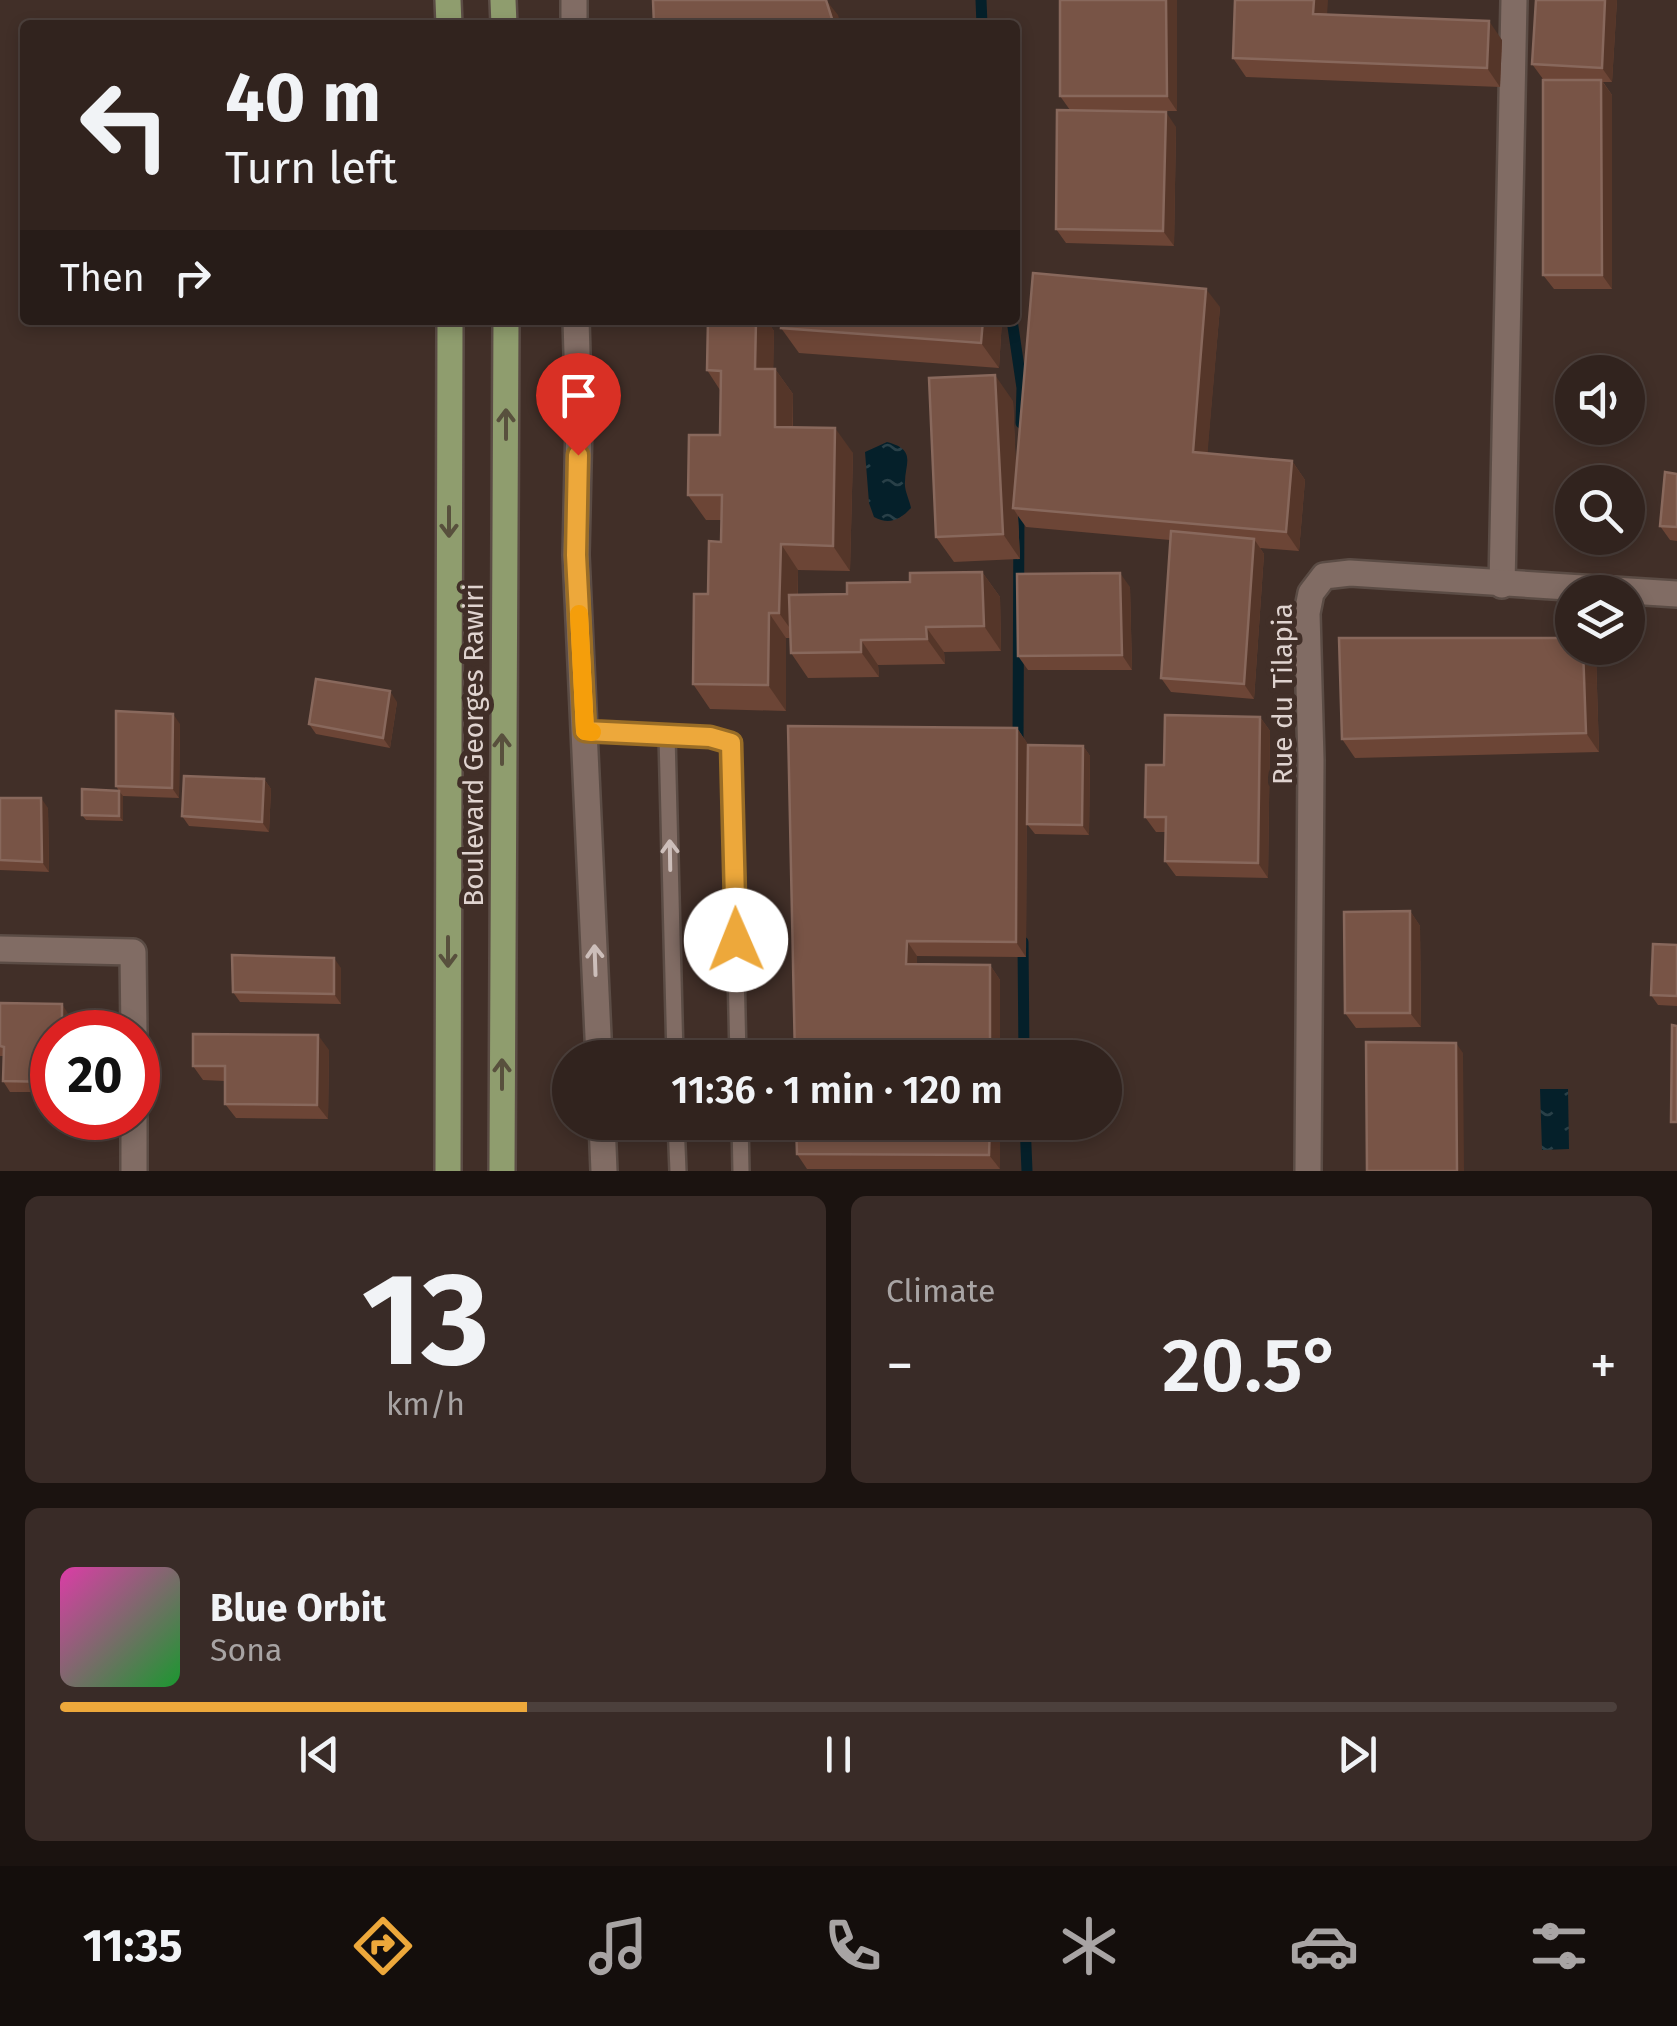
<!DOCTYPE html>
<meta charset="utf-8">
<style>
:root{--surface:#31231e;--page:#392b27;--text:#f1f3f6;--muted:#a8a4a4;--line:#4c403c;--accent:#eda83b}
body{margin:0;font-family:"Fira Sans",sans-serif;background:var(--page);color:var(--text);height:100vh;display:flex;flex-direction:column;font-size:38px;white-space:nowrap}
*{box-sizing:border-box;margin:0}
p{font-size:32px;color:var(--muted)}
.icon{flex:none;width:55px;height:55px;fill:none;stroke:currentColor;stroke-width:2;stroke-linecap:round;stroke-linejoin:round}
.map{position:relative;height:1171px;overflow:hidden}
.drawer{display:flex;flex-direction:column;gap:25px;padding:25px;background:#1b1310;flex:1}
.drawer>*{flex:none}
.guide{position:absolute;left:20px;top:20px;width:1000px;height:305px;border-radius:10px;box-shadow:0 5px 15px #0003,0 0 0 2px var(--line);background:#31231e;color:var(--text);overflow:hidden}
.controls{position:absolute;left:1555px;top:355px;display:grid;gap:20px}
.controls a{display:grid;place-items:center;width:90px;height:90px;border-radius:50%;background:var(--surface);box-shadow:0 5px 15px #0003,0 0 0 2px var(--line);font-size:50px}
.speed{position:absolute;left:30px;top:1010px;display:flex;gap:20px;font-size:50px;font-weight:700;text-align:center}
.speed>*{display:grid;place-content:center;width:130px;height:130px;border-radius:50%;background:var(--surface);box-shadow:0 5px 15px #0003,0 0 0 2px var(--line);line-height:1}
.speed .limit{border:15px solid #d22;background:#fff;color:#111}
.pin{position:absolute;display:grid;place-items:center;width:85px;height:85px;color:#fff;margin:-102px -42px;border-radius:50% 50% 50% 0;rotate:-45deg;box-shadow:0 0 10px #0007}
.pin .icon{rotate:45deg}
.me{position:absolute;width:110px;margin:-55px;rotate:359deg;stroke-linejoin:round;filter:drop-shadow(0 0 8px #0008)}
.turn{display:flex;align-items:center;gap:35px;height:210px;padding:0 40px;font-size:45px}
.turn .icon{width:130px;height:130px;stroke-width:2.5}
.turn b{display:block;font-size:70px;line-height:85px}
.then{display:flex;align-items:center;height:95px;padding:0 40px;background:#0003;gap:20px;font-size:38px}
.big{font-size:75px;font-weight:600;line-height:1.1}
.drawer .card{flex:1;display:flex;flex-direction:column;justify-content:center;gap:15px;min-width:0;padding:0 35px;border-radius:15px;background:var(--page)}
.drawer .dial{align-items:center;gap:0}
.dial b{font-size:130px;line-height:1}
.song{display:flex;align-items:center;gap:30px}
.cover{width:120px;height:120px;border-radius:15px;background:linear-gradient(135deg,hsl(320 70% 55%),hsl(130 70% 35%))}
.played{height:10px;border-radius:5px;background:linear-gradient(90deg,var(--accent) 30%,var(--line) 30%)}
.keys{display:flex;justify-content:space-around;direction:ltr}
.heat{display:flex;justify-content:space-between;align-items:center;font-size:55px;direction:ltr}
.drawer .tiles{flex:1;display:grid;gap:25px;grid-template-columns:1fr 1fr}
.card:last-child{grid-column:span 2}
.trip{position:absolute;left:552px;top:1040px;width:570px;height:100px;border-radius:50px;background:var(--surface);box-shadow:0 5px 15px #0003,0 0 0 2px var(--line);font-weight:600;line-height:100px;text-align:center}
.menu{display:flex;height:160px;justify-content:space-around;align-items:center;background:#140e0c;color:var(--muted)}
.menu .icon{width:70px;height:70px}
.menu .active{color:var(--accent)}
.menu b{font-size:45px;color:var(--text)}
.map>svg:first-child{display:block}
</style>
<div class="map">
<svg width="1677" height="1171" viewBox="0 0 1677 1171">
<defs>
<pattern id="water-ripples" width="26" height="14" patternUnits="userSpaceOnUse" patternTransform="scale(2.5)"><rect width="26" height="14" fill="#05202a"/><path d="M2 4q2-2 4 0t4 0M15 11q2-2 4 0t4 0" fill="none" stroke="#294048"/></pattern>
</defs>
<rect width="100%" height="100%" fill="#412f28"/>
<g fill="url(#water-ripples)">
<path d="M887 442C917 450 905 463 905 482 904 490 910 501 911 508 900 520 889 525 874 517L869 503 865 452Z"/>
<polygon points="1540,1089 1568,1089 1569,1149 1542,1150"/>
</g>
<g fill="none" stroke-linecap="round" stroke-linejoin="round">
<g stroke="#05202a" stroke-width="11">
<polyline points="981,0 982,25"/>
<polyline points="1012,320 1022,388 1021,423"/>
<polyline points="1018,743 1019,502"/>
<polyline points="1023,942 1024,1058"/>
<polyline points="1025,1122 1027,1171"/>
</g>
<g stroke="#5b4c45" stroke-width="20">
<g id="service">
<polyline points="585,731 710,737 731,743 738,1058"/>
<polyline points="667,735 675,1058"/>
<polyline points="676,1122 678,1171"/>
<polyline points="740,1122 741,1171"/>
</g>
</g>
<g stroke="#5b4c45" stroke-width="30">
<g id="minor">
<polyline points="574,25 574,0"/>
<polyline points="576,320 579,422 576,555 599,1058"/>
<polyline points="1502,585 1514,0"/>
<polyline points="0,949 133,952 134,1032"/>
<polyline points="134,1118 134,1171"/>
<polyline points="602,1122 604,1171"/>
<polyline points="1308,1171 1311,760 1307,613 1311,593 1324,576 1350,573 1677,594"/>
</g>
</g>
<g stroke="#5b4c45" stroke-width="30">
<g id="primary">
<polyline points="448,0 449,25"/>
<polyline points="503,0 504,25"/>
<polyline points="448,1171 450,320"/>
<polyline points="502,1171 506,320"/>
</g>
</g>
<use href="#service" stroke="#816c64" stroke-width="15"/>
<use href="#minor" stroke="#816c64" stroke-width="25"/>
<use href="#primary" stroke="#8f9d6e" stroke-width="25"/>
</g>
<g fill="#6c4536">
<polygon points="1177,0 1177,111 1092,111 1176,127 1174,246 1066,243 1056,229 1070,110 1060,96"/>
<polygon points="1536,0 1617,0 1612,82 1603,82 1612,95 1612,289 1554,289 1543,275 1569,80 1543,79 1532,64"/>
<polygon points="1327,14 1502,40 1500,87 1246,77 1233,58"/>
<polygon points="1220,307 1207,454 1292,461 1305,480 1299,551 1260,548 1264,554 1254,699 1171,692 1161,678 1170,540 1026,527 1018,516 1020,559 954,562 936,537 1013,401 1016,471"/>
<polygon points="704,320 766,320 774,331 773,369 775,369 793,394 793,427 853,453 850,571 798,570 798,595 847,594 982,572 1000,597 1001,651 944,652 945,664 878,665 879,677 808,678 791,653 790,638 786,638 786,711 710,709 693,684 708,594 721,542 721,520 706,520 688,495 720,435 720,390 707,370 707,325"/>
<polygon points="782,320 1002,320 999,368 799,353 781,328"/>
<polygon points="1677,474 1677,541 1670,540 1660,526"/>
<polygon points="1130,587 1132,670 1028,670 1018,656"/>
<polygon points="1572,648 1589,648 1596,656 1599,752 1355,758 1342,739"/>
<polygon points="397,702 390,748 316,734 309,724"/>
<polygon points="1260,717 1270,731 1268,878 1176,876 1165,861 1166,832 1156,832 1145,817 1164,765"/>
<polygon points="180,724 179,798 123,796 123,821 86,820 82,815 119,791 116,786"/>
<polygon points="1017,728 1027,743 1026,957 917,956 917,964 990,965 1000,980 1000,1058 795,1058"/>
<polygon points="1083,746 1090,756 1089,835 1035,834 1027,824"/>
<polygon points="264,779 271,789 269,832 189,826 182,816"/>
<polygon points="0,798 48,808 49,872 0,870"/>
<polygon points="1410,911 1420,926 1421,1027 1356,1028 1345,1013"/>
<polygon points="1677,945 1677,1006 1658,1005 1651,995"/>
<polygon points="341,968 341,1004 240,1002 233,992"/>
<polygon points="0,1003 69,1015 52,1032 52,1092 10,1092 3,1081 4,1056 0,1056"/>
<polygon points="329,1050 328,1119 236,1118 225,1104 225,1081 203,1080 193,1066"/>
<polygon points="796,1122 1000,1122 1000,1169 807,1169 797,1154"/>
</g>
<g fill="#553629">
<polygon points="826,0 838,15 841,25 834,25"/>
<polygon points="1166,0 1177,0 1177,111 1167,96"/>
<polygon points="1314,0 1328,0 1326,32 1313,14"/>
<polygon points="1605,0 1617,0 1612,82 1602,68"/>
<polygon points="1489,21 1502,40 1500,87 1487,68"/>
<polygon points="1601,80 1612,95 1612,289 1602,275"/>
<polygon points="1166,112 1176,127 1174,246 1163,231"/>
<polygon points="1206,289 1220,307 1206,471 1193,452"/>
<polygon points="751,320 766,320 774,331 773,394 755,369"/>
<polygon points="983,320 1002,320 999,368 981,343"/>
<polygon points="775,369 793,394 792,452 775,427"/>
<polygon points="995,375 1013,401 1018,509 1013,508 1018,516 1020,559 1003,534"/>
<polygon points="835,428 853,453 850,571 833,546"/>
<polygon points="1292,461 1305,480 1299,551 1286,532"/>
<polygon points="1254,539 1264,554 1254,699 1244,684"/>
<polygon points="781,544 798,570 797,638 779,613"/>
<polygon points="982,572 1000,597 1001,651 984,626"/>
<polygon points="1120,573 1130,587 1132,670 1122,655"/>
<polygon points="769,613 786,638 786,711 768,685"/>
<polygon points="926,627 944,652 945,664 927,639"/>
<polygon points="861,640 878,665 879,677 861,652"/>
<polygon points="1583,648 1589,648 1596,656 1599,752 1586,733"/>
<polygon points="390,691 397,702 390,748 383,738"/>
<polygon points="173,714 180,724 179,798 172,788"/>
<polygon points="1260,717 1270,731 1268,878 1258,863"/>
<polygon points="1017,728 1027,743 1026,957 1016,942"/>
<polygon points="1083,746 1090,756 1089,835 1082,825"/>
<polygon points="264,779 271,789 269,832 262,822"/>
<polygon points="119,791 123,796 123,821 119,816"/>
<polygon points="41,798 48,808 49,872 42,862"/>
<polygon points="1410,911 1420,926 1421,1027 1410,1013"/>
<polygon points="907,941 917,956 917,979 906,964"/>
<polygon points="334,958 341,968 341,1004 334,994"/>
<polygon points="990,965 1000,980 1000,1058 990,1058"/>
<polygon points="62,1004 69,1015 69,1032 62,1032"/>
<polygon points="318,1035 329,1050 328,1119 317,1105"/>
<polygon points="1456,1043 1463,1053 1464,1171 1457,1171"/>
<polygon points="990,1122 1000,1122 1000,1169 989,1155"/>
</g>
<g fill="#785446" stroke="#88685c" stroke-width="2.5">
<polygon points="653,0 826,0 834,25 654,25"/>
<polygon points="1060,0 1166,0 1167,96 1060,96"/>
<polygon points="1235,0 1314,0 1313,14 1489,21 1487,68 1233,58"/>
<polygon points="1536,0 1605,0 1602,68 1532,64"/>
<polygon points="1543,80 1601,80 1602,275 1543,275"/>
<polygon points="1057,110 1166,112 1163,231 1056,229"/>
<polygon points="1033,273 1206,289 1193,452 1292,461 1286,532 1013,508"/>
<polygon points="708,320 756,320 755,369 775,369 775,427 835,428 833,546 781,544 779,613 769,613 768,685 693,684 694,594 708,594 709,541 721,542 722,495 688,495 689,435 720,435 721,371 707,370"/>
<polygon points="782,320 983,320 981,343 781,328"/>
<polygon points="995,375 1003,534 936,537 929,378"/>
<polygon points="1665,472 1677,474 1677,527 1660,526"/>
<polygon points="1171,531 1254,539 1244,684 1161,678"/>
<polygon points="982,572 984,626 926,627 927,639 861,640 861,652 791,653 789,595 847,594 847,583 910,582 910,573"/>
<polygon points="1120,573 1122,655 1018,656 1017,574"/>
<polygon points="1339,638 1572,638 1572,648 1583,648 1586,733 1342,739"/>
<polygon points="316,679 390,691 383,738 309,724"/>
<polygon points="116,711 173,714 172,788 116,786"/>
<polygon points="1165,715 1260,717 1258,863 1165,861 1166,817 1145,817 1146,765 1164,765"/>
<polygon points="788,726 1017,728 1016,942 907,941 906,964 990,965 990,1058 795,1058"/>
<polygon points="1028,745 1083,746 1082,825 1027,824"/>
<polygon points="184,776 264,779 262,822 182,816"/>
<polygon points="82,789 119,791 119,816 82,815"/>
<polygon points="0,798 41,798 42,862 0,860"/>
<polygon points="1410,911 1410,1013 1345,1013 1344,912"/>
<polygon points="1653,944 1677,945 1677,996 1651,995"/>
<polygon points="232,955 334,958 334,994 233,992"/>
<polygon points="0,1003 62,1004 62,1032 52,1032 52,1082 3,1081 4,1047 0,1046"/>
<polygon points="1672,1025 1677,1026 1677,1122 1671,1122"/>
<polygon points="193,1034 318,1035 317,1105 225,1104 225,1066 193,1066"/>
<polygon points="1366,1042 1456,1043 1457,1171 1367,1171"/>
<polygon points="796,1122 990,1122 989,1155 797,1154"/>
</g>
<defs><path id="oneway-shaft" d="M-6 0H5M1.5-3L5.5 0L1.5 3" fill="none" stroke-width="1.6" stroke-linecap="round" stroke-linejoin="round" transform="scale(2.5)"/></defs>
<g stroke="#58503d">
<use href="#oneway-shaft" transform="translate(506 424) rotate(-90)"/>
<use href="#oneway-shaft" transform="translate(449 522) rotate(90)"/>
<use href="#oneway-shaft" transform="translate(502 749) rotate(-90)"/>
<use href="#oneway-shaft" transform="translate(448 952) rotate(90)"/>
<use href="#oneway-shaft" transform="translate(502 1074) rotate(-90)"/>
</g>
<g stroke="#ccbeba">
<use href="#oneway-shaft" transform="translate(670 855) rotate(-91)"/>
<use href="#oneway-shaft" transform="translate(595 960) rotate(-92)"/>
</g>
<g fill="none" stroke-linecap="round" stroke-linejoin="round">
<g stroke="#9a6d26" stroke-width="25">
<polyline id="route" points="578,455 576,555 585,731 710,737 731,743 736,940"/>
</g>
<use href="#route" stroke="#eda83b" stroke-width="18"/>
<polyline stroke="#f59e0b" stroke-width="18" points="579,614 585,731 592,732"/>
</g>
<g text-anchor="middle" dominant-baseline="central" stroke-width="10" stroke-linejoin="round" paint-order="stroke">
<g font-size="28" fill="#dfd3cf" stroke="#412f28">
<text transform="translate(1282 694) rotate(-90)">Rue du Tilapia</text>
<text transform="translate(473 745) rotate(-90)">Boulevard Georges Rawiri</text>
</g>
</g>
</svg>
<div class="controls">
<a><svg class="icon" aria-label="sound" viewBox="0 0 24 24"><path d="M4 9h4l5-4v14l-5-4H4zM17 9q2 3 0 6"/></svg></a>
<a><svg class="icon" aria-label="search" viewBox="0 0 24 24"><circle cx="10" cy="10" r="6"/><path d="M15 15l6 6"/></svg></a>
<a><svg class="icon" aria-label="layers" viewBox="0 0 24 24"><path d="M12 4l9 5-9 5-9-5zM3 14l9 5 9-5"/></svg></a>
</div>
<div class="speed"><div class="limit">20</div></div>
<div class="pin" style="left:578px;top:455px;background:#d93025"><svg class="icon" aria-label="arrive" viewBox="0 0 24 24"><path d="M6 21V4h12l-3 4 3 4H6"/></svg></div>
<svg class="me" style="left:736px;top:940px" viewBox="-20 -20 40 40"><circle r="19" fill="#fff"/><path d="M0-13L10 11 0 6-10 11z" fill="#eda83b"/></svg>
<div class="trip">11:36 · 1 min · 120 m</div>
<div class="guide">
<div class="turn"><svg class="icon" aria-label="left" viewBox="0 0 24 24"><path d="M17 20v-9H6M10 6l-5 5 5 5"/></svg><div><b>40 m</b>Turn left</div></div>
<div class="then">Then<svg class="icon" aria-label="right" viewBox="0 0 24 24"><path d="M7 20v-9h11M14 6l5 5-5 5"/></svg></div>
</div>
</div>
<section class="drawer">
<div class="tiles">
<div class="card dial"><b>13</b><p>km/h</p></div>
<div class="card"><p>Climate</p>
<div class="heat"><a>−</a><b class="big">20.5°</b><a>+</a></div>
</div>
<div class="card">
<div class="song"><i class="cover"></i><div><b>Blue Orbit</b><p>Sona</p></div></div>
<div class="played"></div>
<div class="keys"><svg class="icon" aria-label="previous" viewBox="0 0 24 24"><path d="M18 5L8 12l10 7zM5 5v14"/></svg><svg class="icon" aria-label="pause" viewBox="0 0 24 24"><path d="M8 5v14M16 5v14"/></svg><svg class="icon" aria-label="next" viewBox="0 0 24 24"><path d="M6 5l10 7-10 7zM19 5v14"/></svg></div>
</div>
</div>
</section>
<nav class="menu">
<b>11:35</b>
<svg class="icon active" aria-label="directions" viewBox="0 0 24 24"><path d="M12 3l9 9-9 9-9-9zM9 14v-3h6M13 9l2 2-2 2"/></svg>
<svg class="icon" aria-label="music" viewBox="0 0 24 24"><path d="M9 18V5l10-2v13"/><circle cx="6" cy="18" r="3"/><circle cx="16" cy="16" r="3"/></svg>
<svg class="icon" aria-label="phone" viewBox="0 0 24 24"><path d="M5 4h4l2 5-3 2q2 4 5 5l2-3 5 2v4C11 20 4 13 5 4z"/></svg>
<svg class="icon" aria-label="climate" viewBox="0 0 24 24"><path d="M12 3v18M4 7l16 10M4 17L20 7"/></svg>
<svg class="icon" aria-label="car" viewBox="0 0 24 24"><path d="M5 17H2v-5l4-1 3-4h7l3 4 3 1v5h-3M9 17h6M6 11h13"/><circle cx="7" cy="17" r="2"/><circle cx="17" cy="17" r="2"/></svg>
<svg class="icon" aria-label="filters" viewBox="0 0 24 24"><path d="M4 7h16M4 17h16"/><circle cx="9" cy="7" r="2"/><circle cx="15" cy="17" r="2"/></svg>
</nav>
